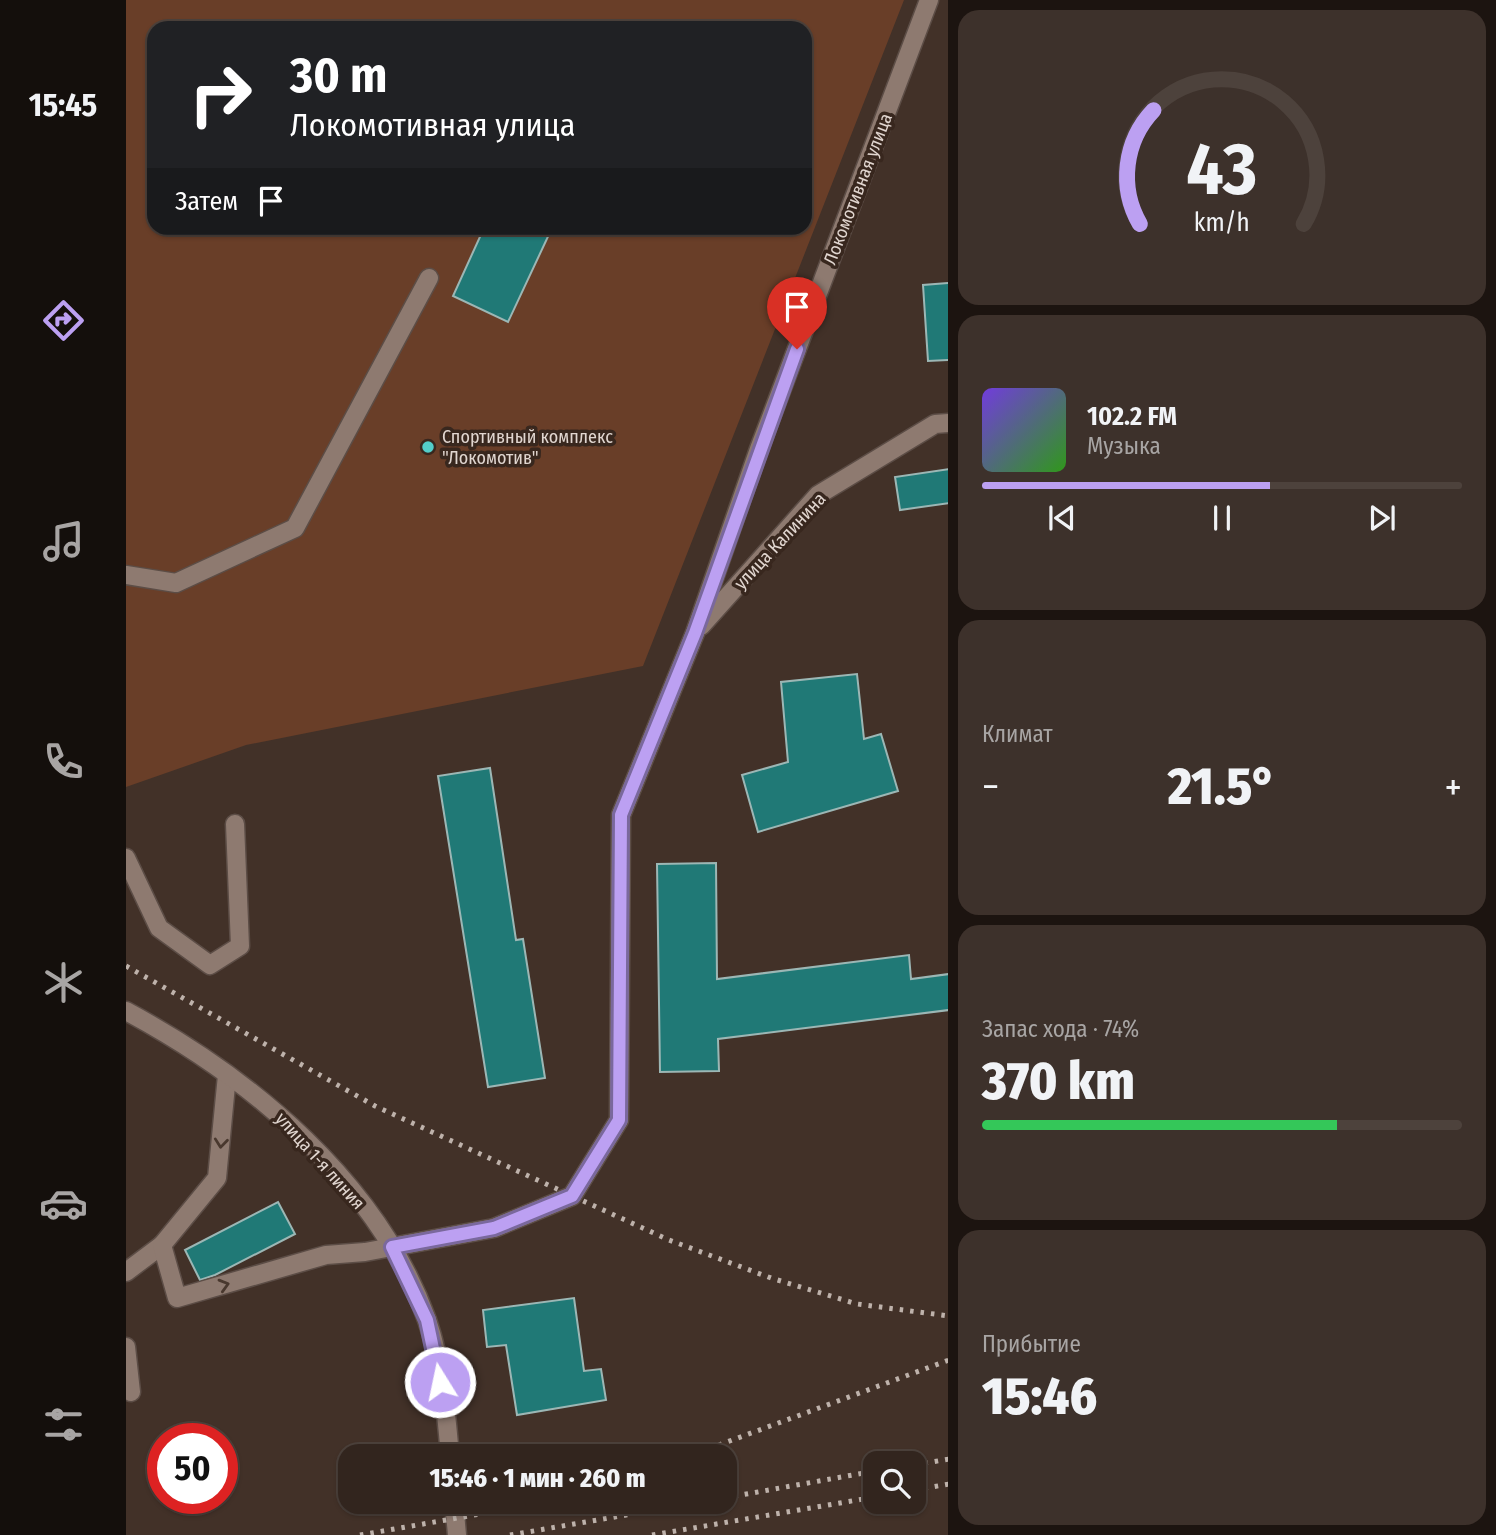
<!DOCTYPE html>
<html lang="ru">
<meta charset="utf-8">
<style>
:root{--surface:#32251e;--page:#3d312b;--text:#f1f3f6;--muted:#a8a5a4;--line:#4d423c;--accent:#bca0f2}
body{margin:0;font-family:"Fira Sans Condensed",sans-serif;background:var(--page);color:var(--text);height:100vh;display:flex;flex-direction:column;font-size:26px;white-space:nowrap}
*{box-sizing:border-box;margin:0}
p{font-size:23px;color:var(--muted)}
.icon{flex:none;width:38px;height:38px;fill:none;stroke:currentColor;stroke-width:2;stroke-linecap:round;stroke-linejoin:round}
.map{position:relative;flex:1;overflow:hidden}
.drawer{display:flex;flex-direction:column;gap:10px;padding:10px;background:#1c1410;width:548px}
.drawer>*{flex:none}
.banner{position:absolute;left:21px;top:21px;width:665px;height:214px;border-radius:21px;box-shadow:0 2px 5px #0004,0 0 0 2px var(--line);background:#202124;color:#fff;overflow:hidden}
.fabs{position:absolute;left:737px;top:1451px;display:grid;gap:14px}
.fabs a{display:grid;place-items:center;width:63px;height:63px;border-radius:14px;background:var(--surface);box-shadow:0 2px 5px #0004,0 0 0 2px var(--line);font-size:35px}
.speed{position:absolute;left:21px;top:1423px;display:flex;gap:14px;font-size:35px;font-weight:700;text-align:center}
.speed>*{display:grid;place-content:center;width:91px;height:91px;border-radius:50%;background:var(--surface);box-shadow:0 2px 5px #0004,0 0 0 2px var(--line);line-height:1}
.speed .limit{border:10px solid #d22;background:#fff;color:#111}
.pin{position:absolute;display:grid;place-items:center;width:60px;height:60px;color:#fff;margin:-72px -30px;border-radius:50% 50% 50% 0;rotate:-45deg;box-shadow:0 0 7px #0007}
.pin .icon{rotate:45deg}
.me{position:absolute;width:77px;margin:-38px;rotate:350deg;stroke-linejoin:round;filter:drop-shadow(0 0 5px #0008)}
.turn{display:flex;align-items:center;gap:24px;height:147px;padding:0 28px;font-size:32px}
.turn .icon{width:91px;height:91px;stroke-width:2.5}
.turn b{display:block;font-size:49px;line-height:60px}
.then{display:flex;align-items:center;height:66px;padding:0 28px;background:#0003;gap:14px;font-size:26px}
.big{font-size:52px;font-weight:800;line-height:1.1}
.drawer .widget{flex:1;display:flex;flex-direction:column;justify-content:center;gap:10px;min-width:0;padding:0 24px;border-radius:21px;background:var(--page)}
.drawer .dial{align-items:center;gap:0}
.dial svg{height:182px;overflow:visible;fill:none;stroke:var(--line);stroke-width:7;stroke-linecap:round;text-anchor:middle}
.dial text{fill:var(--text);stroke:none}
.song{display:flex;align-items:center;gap:21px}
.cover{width:84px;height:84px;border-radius:10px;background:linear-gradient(135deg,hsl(260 70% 55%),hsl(110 70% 35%))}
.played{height:7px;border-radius:4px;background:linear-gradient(90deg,var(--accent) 60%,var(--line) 60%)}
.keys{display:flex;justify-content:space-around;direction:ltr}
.heat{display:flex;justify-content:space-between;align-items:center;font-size:38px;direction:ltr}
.charge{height:10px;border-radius:5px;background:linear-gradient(90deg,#34c759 74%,var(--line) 0)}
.trip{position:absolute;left:212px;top:1444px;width:399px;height:70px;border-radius:21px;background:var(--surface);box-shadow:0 2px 5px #0004,0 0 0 2px var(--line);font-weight:800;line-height:70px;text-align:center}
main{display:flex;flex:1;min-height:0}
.tab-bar{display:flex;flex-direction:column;width:126px;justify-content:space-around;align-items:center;background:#140f0c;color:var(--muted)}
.tab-bar .icon{width:49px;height:49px}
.tab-bar .current{color:var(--accent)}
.tab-bar b{font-size:32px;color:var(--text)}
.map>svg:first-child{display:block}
</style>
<main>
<nav class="tab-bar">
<b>15:45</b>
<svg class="icon current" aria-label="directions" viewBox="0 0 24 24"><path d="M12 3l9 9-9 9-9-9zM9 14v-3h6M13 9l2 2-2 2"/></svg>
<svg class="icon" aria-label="music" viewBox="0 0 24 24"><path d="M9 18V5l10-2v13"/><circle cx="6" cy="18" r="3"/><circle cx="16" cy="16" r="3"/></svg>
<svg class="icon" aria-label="phone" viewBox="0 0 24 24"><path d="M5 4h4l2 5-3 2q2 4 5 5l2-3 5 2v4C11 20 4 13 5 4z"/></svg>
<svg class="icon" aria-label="climate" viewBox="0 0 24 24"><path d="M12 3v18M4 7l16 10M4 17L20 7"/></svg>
<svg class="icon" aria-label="car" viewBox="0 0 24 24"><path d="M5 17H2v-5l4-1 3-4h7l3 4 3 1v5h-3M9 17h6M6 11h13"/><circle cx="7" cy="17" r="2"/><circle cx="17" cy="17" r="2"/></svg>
<svg class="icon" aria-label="filters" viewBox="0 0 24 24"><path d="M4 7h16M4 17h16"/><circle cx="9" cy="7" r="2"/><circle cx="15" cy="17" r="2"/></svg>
</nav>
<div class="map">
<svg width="823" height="1535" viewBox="0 0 823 1535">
<rect width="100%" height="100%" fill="#423128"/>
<path fill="#693e28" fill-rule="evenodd" d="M0 0H778L517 666 120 745 0 787ZM28 28H679V228H28Z"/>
<g fill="#207976" stroke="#9cb7b5" stroke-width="2">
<polygon points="358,228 426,228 382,322 327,296"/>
<polygon points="823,283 823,360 802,361 797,285"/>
<polygon points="823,469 823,503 774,510 769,477"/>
<polygon points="731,674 738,739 755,734 772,791 632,832 616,775 662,762 655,682"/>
<polygon points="364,768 390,940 397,939 419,1078 362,1087 312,776"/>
<polygon points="590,863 591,979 783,955 785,979 823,974 823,1010 592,1039 593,1071 534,1072 531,864"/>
<polygon points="152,1202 169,1234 89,1275 74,1280 59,1250"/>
<polygon points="448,1298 458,1371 475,1369 480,1400 391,1415 380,1345 361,1347 357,1310"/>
</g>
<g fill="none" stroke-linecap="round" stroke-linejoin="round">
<g stroke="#5c4d46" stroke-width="21">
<g id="lane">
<polyline points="0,575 50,583 169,528 303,278"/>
<polyline points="0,858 33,928 84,965 114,946 109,824"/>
<polyline points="0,1272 36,1245"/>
<polyline points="0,1347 5,1392"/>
</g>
</g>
<g stroke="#5c4d46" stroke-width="21">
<g id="street">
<polyline points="575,626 692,495 809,424 823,423"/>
<polyline points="101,1075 91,1178 36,1245 51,1298 200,1255 239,1252 368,1228 446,1196 493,1120 495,815 569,633 633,449 803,0"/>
</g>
</g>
<g stroke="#5c4d46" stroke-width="21">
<g id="secondary">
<path d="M0 1011C125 1078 252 1183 301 1320 316 1363 320 1411 324 1456"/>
<polyline points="328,1502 331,1535"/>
</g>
</g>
<use href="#lane" stroke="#8e7a70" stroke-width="18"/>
<use href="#street" stroke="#8e7a70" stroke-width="18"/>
<use href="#secondary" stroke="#8e7a70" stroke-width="18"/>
<g stroke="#beb2ab" stroke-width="5" stroke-dasharray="3.5 7" stroke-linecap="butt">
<polyline points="0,966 249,1106 543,1240 645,1278 731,1304 823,1316"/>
<polyline points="563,1456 823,1360"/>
<polyline points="788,1465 823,1459"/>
<polyline points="788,1490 823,1484"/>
<polyline points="598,1498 749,1471"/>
<polyline points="234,1535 423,1502"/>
<polyline points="384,1535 576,1502"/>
<polyline points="526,1535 749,1497"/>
</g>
</g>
<defs><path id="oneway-chevron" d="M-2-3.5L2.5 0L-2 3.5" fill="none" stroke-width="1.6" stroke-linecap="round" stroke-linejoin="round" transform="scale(1.75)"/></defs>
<g stroke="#49382e">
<use href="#oneway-chevron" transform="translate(95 1143) rotate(96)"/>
<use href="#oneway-chevron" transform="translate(98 1285) rotate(-16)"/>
</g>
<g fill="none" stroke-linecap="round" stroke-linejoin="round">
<g stroke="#7a689d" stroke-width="18">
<polyline id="route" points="314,1382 301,1320 266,1247 368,1228 446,1196 493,1120 495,815 569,633 671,349"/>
</g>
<use href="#route" stroke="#bca0f2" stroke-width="12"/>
</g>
<circle fill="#53cdc9" stroke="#38271e" stroke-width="2.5" cx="302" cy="447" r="7"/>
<g text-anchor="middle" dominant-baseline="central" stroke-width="7" stroke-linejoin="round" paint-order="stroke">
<g font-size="18" fill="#e1d6d0" stroke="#38271e">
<text transform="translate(732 189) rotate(-69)">Локомотивная улица</text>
<text transform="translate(654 541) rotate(-47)">улица Калинина</text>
<text transform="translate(194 1161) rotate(48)">улица 1-я линия</text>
</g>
<g font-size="18" fill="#e1d6d0" stroke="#38271e" text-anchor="start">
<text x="316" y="437">Спортивный комплекс<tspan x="316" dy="21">"Локомотив"</tspan></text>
</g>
</g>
</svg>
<div class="fabs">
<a><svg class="icon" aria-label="search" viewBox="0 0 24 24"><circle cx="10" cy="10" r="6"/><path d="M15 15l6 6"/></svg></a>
</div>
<div class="speed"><div class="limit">50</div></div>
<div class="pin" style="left:671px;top:349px;background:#d93025"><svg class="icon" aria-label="arrive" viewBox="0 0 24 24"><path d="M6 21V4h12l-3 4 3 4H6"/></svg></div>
<svg class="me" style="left:314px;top:1382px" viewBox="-20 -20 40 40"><circle r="17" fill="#bca0f2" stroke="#fff" stroke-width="3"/><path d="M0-11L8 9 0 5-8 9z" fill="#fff"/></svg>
<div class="trip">15:46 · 1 мин · 260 m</div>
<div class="banner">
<div class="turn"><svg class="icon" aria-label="right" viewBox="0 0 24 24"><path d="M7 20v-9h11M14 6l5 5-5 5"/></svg><div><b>30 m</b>Локомотивная улица</div></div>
<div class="then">Затем<svg class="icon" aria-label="arrive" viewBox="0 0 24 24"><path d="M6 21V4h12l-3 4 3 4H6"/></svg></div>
</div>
</div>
<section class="drawer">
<div class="widget dial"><svg viewBox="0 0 100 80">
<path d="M14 69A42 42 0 1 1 86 69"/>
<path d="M14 69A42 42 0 0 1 20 19" stroke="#bca0f2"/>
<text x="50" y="56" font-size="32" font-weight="700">43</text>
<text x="50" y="72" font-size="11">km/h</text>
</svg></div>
<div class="widget">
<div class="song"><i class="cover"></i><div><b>102.2 FM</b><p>Музыка</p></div></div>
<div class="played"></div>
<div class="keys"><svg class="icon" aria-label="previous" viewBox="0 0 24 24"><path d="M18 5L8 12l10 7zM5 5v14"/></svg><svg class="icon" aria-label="pause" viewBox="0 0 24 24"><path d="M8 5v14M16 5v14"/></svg><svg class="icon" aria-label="next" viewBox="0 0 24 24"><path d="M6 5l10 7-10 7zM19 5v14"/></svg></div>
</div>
<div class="widget"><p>Климат</p>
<div class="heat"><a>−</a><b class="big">21.5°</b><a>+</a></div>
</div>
<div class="widget"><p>Запас хода · 74%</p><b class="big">370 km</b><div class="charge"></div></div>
<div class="widget"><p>Прибытие</p><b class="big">15:46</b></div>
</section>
</main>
